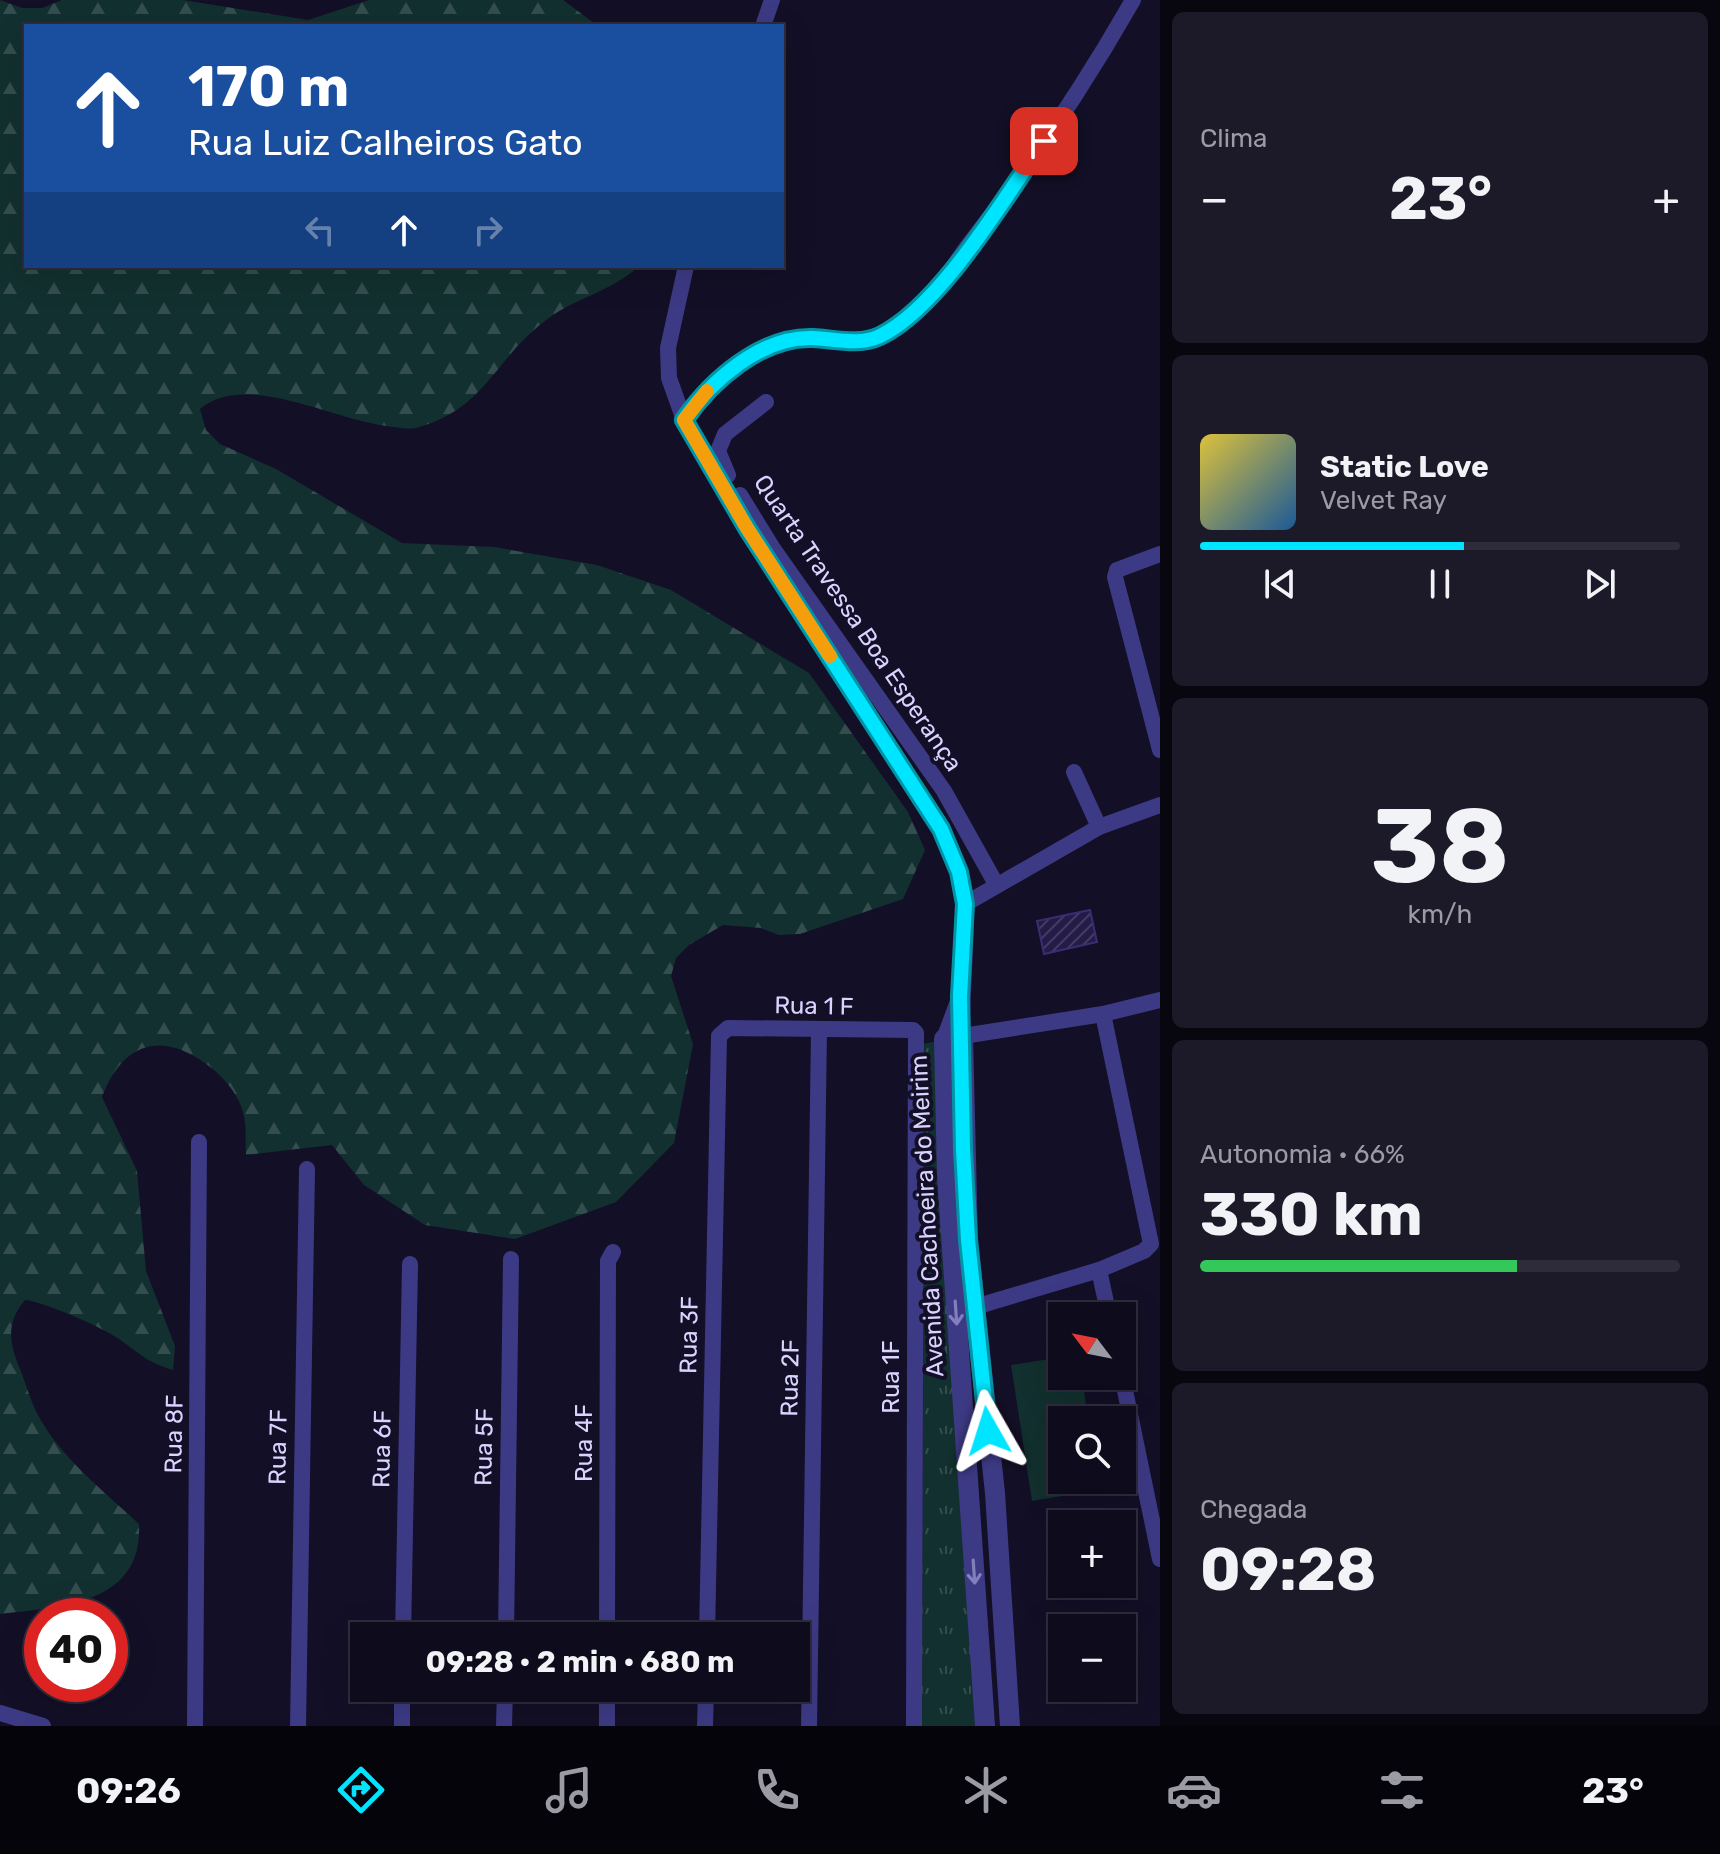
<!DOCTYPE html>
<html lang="pt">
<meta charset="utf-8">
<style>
:root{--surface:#0e0b1c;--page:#1c1929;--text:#f1f3f6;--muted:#9b9ba3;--line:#2e2b3b;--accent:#00e5ff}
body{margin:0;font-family:Rubik,sans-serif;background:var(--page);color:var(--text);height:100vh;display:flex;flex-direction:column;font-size:30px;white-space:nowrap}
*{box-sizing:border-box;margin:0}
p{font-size:26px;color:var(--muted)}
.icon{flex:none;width:44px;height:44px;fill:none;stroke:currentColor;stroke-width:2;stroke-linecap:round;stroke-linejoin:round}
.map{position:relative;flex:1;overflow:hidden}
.drawer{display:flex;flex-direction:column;gap:12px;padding:12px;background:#08060f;width:560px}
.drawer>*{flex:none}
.top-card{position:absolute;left:24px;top:24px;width:760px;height:244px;border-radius:0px;box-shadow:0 8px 32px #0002,0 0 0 2px var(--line);background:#1a4fa0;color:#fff;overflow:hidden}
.needle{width:52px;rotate:302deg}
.tools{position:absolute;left:1048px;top:1302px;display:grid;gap:16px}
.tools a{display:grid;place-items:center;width:88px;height:88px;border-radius:0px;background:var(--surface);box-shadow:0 8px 32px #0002,0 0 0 2px var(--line);font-size:40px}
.speed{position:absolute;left:24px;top:1598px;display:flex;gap:16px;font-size:40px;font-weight:700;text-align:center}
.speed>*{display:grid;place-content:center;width:104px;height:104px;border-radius:50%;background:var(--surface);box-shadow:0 8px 32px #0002,0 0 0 2px var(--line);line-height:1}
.speed .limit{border:12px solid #d22;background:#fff;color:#111}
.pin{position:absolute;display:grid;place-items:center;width:68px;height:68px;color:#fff;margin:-34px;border-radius:16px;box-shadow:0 4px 12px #0006}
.me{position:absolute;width:88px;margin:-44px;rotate:354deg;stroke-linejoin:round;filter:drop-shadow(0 0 6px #0008)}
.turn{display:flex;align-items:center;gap:28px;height:168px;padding:0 32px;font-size:36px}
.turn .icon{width:104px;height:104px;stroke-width:2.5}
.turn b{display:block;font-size:56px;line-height:68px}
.lanes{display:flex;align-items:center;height:76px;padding:0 32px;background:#0003;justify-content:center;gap:40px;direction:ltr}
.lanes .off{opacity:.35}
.big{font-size:60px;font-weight:700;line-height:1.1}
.drawer .card{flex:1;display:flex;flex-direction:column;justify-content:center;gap:12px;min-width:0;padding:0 28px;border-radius:12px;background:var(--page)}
.drawer .dial{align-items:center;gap:0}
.dial b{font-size:104px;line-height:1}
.song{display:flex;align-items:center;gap:24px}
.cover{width:96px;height:96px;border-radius:12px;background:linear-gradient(135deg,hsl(50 70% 55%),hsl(210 70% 35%))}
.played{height:8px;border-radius:4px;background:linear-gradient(90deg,var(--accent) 55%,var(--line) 55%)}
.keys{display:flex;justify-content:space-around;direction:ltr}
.heat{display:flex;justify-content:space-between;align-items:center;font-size:44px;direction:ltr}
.charge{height:12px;border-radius:6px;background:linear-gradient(90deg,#34c759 66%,var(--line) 0)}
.trip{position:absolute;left:350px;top:1622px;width:460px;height:80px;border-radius:0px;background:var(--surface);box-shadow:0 8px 32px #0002,0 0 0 2px var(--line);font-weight:700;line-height:80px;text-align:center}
.tab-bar{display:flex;height:128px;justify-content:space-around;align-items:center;background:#06040b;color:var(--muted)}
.tab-bar .icon{width:56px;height:56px}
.tab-bar .on{color:var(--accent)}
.tab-bar b{font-size:36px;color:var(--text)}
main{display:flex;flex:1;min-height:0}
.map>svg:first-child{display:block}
</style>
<main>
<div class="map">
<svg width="1160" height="1726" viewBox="0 0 1160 1726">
<defs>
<pattern id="forest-firs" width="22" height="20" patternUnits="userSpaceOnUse" patternTransform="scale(2)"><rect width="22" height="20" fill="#12302f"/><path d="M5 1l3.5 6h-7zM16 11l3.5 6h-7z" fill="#344d4e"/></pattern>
<pattern id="park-tufts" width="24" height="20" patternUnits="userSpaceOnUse" patternTransform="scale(2)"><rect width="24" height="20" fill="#12302f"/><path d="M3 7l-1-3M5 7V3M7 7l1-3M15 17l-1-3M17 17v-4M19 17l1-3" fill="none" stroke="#344d4e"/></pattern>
<pattern id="building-hatch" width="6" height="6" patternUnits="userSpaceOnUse" patternTransform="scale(2)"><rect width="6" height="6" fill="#241b47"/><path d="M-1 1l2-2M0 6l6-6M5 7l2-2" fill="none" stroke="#433b63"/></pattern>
</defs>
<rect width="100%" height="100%" fill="#130f26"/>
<path fill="url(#forest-firs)" d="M0 0 22 8H42L62 0H183L308 20 369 0H563L598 26H26V266H639C611 292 574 298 545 321 494 359 486 409 416 428 407 430 395 427 386 426 331 419 245 371 200 409L206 430 220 444 276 469 402 543 494 547 597 565 671 590 809 673 908 812 925 850 903 899 800 934 779 935 761 928 723 925 689 945 676 958 671 976 693 1044 674 1143 616 1202 515 1239 425 1225 364 1185 332 1145 246 1155C245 1142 247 1125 243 1112 238 1093 221 1074 206 1064 160 1030 122 1044 102 1097L137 1171 146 1271 175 1346 173 1370C147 1362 140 1354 119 1339 104 1328 42 1301 25 1300 4 1325 10 1346 22 1374 27 1388 31 1402 38 1415 60 1457 105 1492 139 1524 143 1605 60 1607 0 1614Z"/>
<polygon fill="url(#park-tufts)" points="936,1041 983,1726 922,1726 924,1044"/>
<polygon fill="#12302f" points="1062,1357 1062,1376 1082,1376 1088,1420 1062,1420 1062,1480 1097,1480 1099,1490 1032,1501 1011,1365"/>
<polygon fill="url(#building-hatch)" stroke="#3b2d73" stroke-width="2" points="1090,910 1097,942 1044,954 1037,921"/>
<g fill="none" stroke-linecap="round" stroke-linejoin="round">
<g stroke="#3d3a85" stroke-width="16">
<polyline points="763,26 772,0"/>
<path d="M686 266 668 348 669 378 684 420 747 528 941 829C952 854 963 878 965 906 968 949 960 992 963 1036"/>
<path d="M684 420C712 380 760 338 812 338 820 338 828 341 836 342 864 344 893 332 914 314 935 296 951 269 967 247 1028 169 1084 86 1133 0"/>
<polyline points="728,475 718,451 725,434 766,402"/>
<polyline points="740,495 772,547 944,791 996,884"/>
<polyline points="1160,554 1117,570 1115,577 1160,750"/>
<polyline points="1074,772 1099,827"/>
<polyline points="965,904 1099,827 1160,805"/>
<polyline points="958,1001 944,1039 1103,1014 1160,1000"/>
<polyline points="1103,1014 1151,1244 1144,1251 1099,1270 1109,1316"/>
<polyline points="975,1307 1099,1270"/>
<polyline points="1122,1376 1160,1559"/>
<polyline points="403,1636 410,1264"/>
<polyline points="506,1636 511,1259"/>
<polyline points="607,1636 608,1261 613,1252"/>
<polyline points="707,1636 719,1036 728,1028 913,1030 916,1033 914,1726"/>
<polyline points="0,1713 43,1726"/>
<polyline points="195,1726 199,1142"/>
<polyline points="298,1726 307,1169"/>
<polyline points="402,1726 402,1688"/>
<polyline points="504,1726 505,1688"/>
<polyline points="607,1726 607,1688"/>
<polyline points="705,1726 706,1688"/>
<polyline points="809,1726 819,1031"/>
</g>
<g stroke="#3d3a85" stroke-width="20">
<polyline points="963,1036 968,1240 995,1493 1010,1726"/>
<polyline points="944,1039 947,1176 985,1726"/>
</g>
</g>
<defs><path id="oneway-shaft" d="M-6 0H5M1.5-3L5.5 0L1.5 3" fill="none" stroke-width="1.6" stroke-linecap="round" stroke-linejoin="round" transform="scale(2)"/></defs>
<g stroke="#837fbc">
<use href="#oneway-shaft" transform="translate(956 1313) rotate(86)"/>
<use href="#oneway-shaft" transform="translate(974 1572) rotate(86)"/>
</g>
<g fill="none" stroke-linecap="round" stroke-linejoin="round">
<g stroke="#0095a6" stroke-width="20">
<path id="route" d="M988 1431 968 1240 963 1149 960 996 965 904 959 872 941 829 747 528 684 420C711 381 761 336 813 338 835 339 859 346 880 336 940 307 1005 197 1044 141"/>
</g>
<use href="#route" stroke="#00e5ff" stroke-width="14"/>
<polyline stroke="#f59e0b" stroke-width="14" points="707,391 684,420 747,528 830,656"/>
</g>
<g text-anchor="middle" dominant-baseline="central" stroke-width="8" stroke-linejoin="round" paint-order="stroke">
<g font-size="24" fill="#d9d4ff" stroke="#130f26">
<text transform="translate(858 623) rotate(56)">Quarta Travessa Boa Esperança</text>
<text transform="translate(814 1006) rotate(1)">Rua 1 F</text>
<text transform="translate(927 1216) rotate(-93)">Avenida Cachoeira do Meirim</text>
<text transform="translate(689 1335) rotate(-89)">Rua 3F</text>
<text transform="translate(891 1377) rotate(-90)">Rua 1F</text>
<text transform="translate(790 1378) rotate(-89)">Rua 2F</text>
<text transform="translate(174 1434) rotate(-89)">Rua 8F</text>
<text transform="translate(584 1443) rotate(-90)">Rua 4F</text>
<text transform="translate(278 1447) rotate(-89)">Rua 7F</text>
<text transform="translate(484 1447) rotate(-89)">Rua 5F</text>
<text transform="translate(382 1449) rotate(-89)">Rua 6F</text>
</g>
</g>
</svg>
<div class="tools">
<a><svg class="needle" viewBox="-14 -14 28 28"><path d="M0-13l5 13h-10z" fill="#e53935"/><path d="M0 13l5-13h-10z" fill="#9b9ba3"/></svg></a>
<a><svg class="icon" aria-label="search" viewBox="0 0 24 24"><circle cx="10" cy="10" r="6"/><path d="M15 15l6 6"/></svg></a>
<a>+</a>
<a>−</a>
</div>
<div class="speed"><div class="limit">40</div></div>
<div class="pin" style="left:1044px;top:141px;background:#d93025"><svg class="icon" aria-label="arrive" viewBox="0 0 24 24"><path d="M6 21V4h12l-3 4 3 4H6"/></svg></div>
<svg class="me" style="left:988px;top:1431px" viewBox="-20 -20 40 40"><path d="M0-17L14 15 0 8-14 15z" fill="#00e5ff" stroke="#fff" stroke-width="4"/></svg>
<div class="trip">09:28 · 2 min · 680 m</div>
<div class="top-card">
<div class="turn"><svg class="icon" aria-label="ahead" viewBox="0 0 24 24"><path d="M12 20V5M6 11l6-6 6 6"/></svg><div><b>170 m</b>Rua Luiz Calheiros Gato</div></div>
<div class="lanes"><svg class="icon off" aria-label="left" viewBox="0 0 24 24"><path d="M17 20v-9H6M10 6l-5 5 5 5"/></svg><svg class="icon" aria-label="ahead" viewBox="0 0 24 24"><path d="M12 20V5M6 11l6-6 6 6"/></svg><svg class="icon off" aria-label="right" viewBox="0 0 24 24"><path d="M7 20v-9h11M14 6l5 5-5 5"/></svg></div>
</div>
</div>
<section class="drawer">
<div class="card"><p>Clima</p>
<div class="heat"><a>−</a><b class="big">23°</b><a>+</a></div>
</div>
<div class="card">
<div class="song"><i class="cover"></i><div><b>Static Love</b><p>Velvet Ray</p></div></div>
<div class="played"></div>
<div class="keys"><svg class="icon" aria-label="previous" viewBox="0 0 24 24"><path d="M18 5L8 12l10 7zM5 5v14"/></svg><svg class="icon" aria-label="pause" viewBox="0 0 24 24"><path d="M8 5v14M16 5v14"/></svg><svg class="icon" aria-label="next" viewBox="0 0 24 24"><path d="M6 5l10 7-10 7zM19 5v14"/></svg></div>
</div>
<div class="card dial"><b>38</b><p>km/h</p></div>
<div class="card"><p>Autonomia · 66%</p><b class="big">330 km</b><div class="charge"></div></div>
<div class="card"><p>Chegada</p><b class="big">09:28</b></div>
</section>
</main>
<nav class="tab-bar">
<b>09:26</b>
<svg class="icon on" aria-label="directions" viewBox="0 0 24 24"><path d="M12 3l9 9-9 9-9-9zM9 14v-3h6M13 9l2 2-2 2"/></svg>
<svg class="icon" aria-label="music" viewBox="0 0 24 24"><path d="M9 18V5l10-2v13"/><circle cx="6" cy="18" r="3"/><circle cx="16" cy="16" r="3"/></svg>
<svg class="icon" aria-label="phone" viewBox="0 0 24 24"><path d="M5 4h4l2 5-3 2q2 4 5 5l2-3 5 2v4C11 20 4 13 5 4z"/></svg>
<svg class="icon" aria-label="climate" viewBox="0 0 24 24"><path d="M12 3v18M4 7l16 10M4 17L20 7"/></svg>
<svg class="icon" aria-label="car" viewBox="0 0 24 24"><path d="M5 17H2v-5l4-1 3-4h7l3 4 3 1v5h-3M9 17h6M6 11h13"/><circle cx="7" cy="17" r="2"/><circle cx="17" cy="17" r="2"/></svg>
<svg class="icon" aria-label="filters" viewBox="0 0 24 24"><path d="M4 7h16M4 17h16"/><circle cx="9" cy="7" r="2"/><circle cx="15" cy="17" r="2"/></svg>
<b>23°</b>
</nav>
